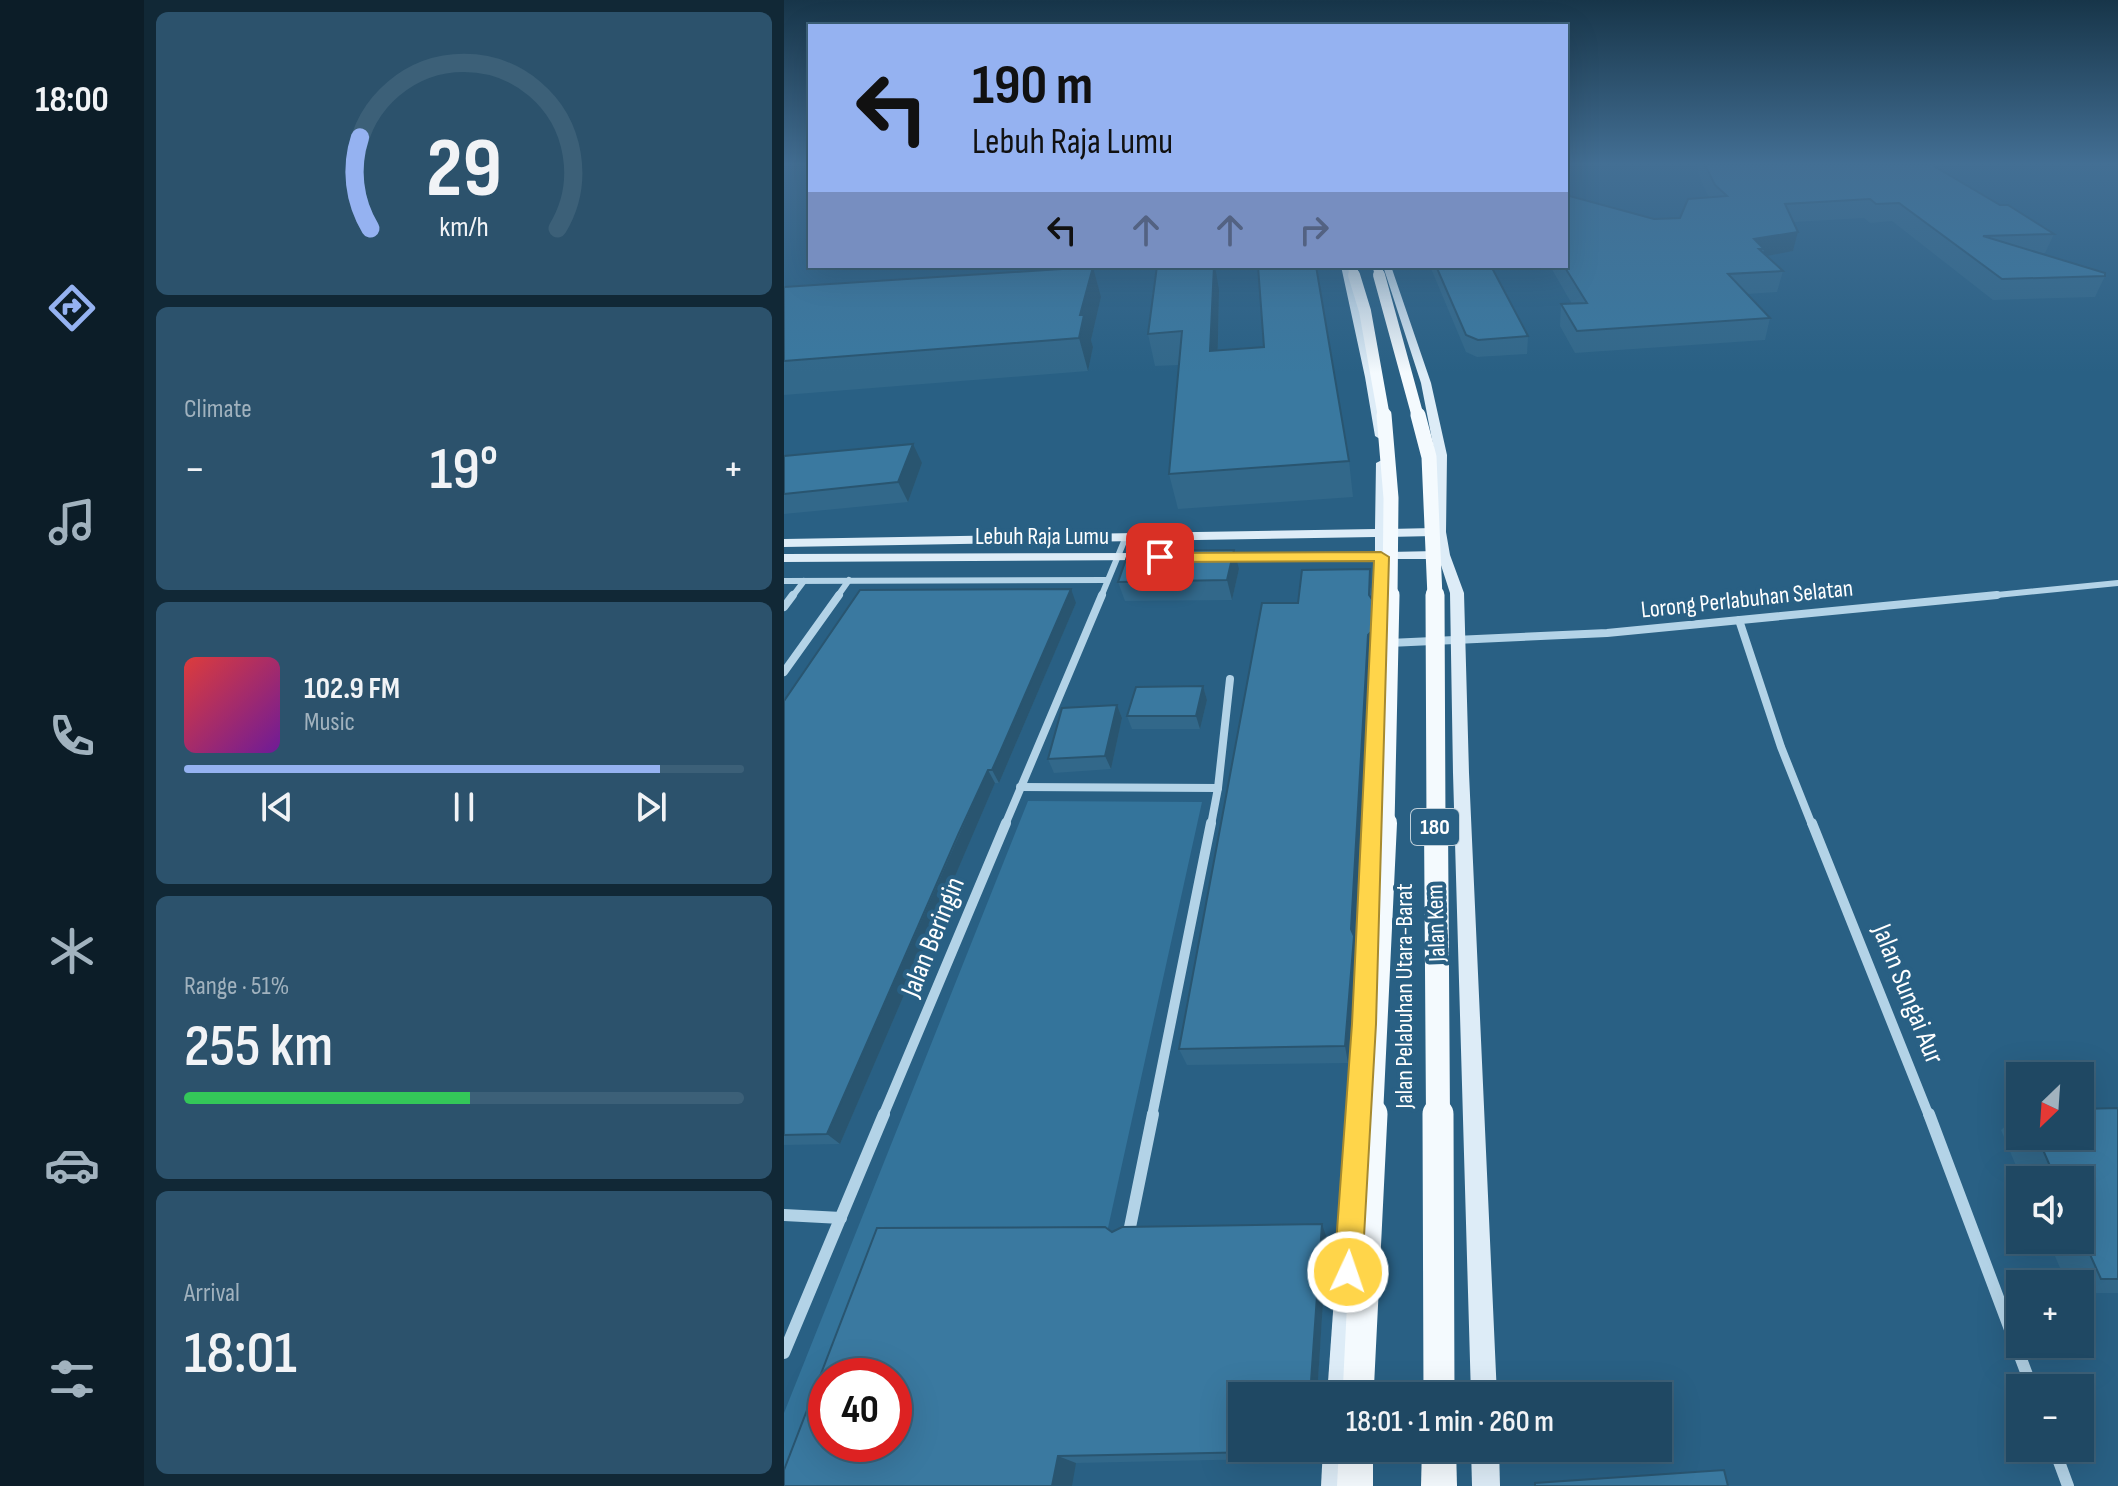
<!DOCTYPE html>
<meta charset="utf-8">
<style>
:root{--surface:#1f4863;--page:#2c526c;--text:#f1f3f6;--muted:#a1b2be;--line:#3c6078;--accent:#95b2f1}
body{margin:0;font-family:"Sofia Sans Condensed",sans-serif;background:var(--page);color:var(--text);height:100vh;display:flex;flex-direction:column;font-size:30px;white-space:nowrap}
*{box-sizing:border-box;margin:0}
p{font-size:26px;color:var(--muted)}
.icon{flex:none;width:44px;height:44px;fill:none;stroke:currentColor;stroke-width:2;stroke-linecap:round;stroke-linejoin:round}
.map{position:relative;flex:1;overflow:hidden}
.drawer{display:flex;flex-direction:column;gap:12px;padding:12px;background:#112836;width:640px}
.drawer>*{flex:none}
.guide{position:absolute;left:24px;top:24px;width:760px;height:244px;border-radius:0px;box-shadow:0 8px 32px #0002,0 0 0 2px var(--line);background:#95b2f1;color:#111;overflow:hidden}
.needle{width:52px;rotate:205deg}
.buttons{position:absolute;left:1222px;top:1062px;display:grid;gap:16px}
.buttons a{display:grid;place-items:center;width:88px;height:88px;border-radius:0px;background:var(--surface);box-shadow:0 8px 32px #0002,0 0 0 2px var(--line);font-size:40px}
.speed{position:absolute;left:24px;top:1358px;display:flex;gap:16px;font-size:40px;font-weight:700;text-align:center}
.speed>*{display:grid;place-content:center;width:104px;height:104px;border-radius:50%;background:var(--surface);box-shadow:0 8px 32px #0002,0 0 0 2px var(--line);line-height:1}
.speed .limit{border:12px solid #d22;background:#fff;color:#111}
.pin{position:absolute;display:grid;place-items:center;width:68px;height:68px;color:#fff;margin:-34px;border-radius:16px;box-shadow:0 4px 12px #0006}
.me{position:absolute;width:88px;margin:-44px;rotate:3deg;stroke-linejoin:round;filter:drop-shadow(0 0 6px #0008)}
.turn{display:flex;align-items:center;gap:28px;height:168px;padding:0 32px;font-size:36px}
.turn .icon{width:104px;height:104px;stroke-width:2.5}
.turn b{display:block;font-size:56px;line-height:68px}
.lanes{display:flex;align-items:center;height:76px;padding:0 32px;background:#0003;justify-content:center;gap:40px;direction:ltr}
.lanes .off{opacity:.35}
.big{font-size:60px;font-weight:600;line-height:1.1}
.drawer .tile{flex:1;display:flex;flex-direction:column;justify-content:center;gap:12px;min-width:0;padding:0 28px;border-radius:12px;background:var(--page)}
.drawer .dial{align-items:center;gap:0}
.dial svg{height:208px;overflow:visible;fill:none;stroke:var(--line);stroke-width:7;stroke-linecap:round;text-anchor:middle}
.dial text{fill:var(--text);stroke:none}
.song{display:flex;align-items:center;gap:24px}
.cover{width:96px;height:96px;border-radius:12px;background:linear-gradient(135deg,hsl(0 70% 55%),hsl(280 70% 35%))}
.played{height:8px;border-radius:4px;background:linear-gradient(90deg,var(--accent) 85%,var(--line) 85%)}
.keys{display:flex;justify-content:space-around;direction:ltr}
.heat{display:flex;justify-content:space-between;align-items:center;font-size:44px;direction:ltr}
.charge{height:12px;border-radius:6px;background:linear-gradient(90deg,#34c759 51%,var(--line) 0)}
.trip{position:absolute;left:444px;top:1382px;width:444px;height:80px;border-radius:0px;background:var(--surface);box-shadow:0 8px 32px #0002,0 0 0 2px var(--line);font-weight:600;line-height:80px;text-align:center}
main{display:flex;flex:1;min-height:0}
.tabs{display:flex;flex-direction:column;width:144px;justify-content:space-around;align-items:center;background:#0c1d28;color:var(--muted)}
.tabs .icon{width:56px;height:56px}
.tabs .selected{color:var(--accent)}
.tabs b{font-size:36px;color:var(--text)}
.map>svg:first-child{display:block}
</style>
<main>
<nav class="tabs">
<b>18:00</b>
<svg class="icon selected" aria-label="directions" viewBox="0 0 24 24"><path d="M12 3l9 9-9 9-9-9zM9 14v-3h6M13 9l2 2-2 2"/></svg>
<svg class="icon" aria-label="music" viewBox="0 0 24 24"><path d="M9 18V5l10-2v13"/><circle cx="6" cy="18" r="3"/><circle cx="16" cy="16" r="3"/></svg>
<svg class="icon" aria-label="phone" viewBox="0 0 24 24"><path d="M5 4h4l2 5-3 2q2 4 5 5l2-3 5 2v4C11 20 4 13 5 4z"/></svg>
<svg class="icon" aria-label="climate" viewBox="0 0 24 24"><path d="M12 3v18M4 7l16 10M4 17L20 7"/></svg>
<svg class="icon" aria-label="car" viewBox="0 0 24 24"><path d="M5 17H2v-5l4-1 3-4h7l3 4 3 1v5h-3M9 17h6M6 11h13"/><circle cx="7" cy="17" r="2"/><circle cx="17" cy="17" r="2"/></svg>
<svg class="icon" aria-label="filters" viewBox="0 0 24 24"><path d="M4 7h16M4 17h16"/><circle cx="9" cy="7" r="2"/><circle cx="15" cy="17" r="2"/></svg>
</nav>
<section class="drawer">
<div class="tile dial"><svg viewBox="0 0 100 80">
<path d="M14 69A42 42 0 1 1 86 69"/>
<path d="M14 69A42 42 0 0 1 10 34" stroke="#95b2f1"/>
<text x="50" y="56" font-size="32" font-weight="700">29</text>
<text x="50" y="72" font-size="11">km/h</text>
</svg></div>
<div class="tile"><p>Climate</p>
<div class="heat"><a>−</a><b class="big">19°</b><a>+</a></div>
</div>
<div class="tile">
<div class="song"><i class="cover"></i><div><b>102.9 FM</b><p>Music</p></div></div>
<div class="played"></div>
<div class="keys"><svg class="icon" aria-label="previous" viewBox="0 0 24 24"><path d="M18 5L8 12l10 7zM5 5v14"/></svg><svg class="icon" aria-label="pause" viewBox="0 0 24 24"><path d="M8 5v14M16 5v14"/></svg><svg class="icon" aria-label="next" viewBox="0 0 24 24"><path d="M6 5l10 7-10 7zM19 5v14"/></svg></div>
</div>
<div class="tile"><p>Range · 51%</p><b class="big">255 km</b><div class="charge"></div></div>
<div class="tile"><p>Arrival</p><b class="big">18:01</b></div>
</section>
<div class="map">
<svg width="1334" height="1486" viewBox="0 0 1334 1486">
<rect width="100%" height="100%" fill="#296084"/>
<path fill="#34749b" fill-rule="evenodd" d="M244 801 418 802 267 1486H0V1413ZM42 1376H110V1444H42Z"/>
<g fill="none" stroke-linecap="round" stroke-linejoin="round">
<g stroke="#b3d3e7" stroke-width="6">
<polyline points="0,581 323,580"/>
<polyline points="8,597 20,581"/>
<polyline points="53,597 65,580"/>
<polyline points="317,597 341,539"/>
<polyline points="1193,597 1334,583"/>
</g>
<g stroke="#b3d3e7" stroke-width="8">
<polyline points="0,607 9,595"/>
<polyline points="955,620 997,747 1028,825"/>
<polyline points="605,643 823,633 1213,595"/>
<polyline points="0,672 55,595"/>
<polyline points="236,787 434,788"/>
<polyline points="221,825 318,595"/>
<polyline points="427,825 434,788 446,679"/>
</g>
<g stroke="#b3d3e7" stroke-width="10">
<polyline points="1028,823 1145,1116"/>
<polyline points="99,1116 222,823"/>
<polyline points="368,1116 427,823"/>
</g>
<g stroke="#b3d3e7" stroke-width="12">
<polyline points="1145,1114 1248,1388"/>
<polyline points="0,1215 57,1218"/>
<polyline points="344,1237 369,1114"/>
<polyline points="0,1353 100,1114"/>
<polyline points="1270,1448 1284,1486"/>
</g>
<g fill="#ddecf7" fill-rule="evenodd">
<polygon points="557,266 565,266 591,377 601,436 596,439 591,436 581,377"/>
<path d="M599 266H607L647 383 663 455 662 532 666 555 680 593 685 773 713 1396H687L669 773 666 593 655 559H604V615L597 619 590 615 591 559 433 561 427 557 433 553 591 552V537L0 547V539L591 529 592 463 598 460 604 463V529L650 528 651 455 637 383ZM650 536 653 551 604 552V537Z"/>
<polygon points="362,553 368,557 367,560 0,562 0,554"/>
<polygon points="596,650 603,655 593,947 590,953 583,956 576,953 573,947 589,655"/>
<polygon points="579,1028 586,1031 589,1038 584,1127 581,1135 573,1138 565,1135 562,1127 569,1038 572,1031"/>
<polygon points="568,1202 576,1206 580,1214 569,1396 543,1396 556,1214 560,1206"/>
<polygon points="539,1448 567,1448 565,1486 537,1486"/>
<polygon points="687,1448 715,1448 716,1486 688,1486"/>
</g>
<g fill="#f4fafe" fill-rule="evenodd">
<polygon points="555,1448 589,1448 589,1486 553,1486"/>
<polygon points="638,1448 672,1448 673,1486 637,1486"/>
</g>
<g stroke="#f4fafe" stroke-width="9">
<polyline points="568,266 571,277"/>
<polyline points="593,266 596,277"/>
</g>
<g stroke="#f4fafe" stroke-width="12">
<polyline points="570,275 581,311 600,417"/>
<polyline points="595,275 634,417"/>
</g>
<g stroke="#f4fafe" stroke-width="15">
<polyline points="600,415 607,498 606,597"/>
<polyline points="634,415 645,457 651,597"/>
</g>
<g stroke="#f4fafe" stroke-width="19">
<polyline points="651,595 652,825"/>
<polyline points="601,825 606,595"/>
</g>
<g stroke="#f4fafe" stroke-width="24">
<polyline points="652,823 654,1116"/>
<polyline points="587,1116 601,823"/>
</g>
<g stroke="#f4fafe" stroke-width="31">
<polyline points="654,1114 655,1396"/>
<polyline points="574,1396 588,1114"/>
</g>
</g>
<g fill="#32688a">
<polygon points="914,165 1148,165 1216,205 1270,234 1261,253 1257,254 1321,276 1311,297 1209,300 1108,221 1086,223 1080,218 1010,222 1014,232 1009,251 983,256 999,271 993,292 963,294 986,318 981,340 791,353 776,326 777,304 788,304 766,266 782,266 870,219 896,218 925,198 914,173"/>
<polygon points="646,266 707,266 744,336 743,354 693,357 682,352"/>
<polygon points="309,267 317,297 307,340 309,347 304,371 0,395 0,287"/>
<polygon points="435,290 434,350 565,461 569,497 394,509 385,474 395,365 371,366 364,334"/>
<polygon points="0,456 138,463 124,502 0,514"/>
<polygon points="455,569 448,600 341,601 334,582"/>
<polygon points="587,588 587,598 590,602 591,622 590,651 586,655 571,937 573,954 564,1063 403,1065 395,1049 514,603"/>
<polygon points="292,603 215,783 211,783 183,848 56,1144 0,1145 0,701"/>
<polygon points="419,686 423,700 416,729 348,729 343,716"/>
<polygon points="333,705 338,718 327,769 270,773 264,759"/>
<polygon points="1334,1108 1334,1293 1296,1293 1296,1284 1283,1284 1264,1240 1296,1240 1296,1180 1238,1180 1217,1130 1236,1114 1236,1136 1296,1136"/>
<polygon points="328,1232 543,1239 533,1396 458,1396 529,1448 529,1458 292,1463 0,1486"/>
</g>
<g fill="#295570">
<polygon points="1014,232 1009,251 978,257 980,249 970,239"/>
<polygon points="430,266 431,266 435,290 433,384 426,351"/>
<polygon points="309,267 317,297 307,340 309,347 304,371 295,338 296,315"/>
<polygon points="129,444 138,463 124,502 114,482"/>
<polygon points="450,550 455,569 448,600 443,580"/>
<polygon points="287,589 292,603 215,783 208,770"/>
<polygon points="590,602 591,622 590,651 586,655 571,937 573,954 564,1063 561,1046 567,929 584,635"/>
<polygon points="419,686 423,700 416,729 412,716"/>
<polygon points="333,705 338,718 327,769 321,756"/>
<polygon points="204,770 211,783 56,1144 43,1134"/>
<polygon points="538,1224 543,1239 533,1396 526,1396"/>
<polygon points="522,1448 529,1448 529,1458 522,1451"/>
<polygon points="274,1456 292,1463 288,1486 268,1486"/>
</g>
<g fill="#3a79a0" stroke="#295570" stroke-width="2" fill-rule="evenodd">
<polygon points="921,165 1148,165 1216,205 1224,205 1270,234 1199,236 1321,273 1321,276 1218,279 1115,203 1092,204 1086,199 1001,204 1014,232 970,239 980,249 975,249 999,271 944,274 986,318 793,331 777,304 803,303 780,266 782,266 782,195 870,219 896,218 904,199 943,196 931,185"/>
<polygon points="373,266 430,266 426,351 480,347 474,266 532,266 565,461 385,474 398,331 364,334"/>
<polygon points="652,266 707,266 744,336 694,340 682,335"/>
<polygon points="309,267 296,315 300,315 295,338 0,361 0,287"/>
<polygon points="129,444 114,482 0,494 0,456"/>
<polygon points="450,550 443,580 334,582 345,551"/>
<polygon points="586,569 585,595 590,602 588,631 584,635 567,929 570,936 561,1046 395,1049 478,603 514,603 518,570"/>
<polygon points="287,589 217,750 208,770 204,770 174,835 43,1134 0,1135 0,701 76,590"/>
<polygon points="419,686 412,716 343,716 352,687"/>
<polygon points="333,705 321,756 264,759 278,708"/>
<polygon points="1334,1108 1334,1279 1317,1279 1296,1232 1296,1180 1272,1180 1253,1136 1296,1136 1296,1109"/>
<path d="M538 1224 526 1396H458V1448H522V1451L274 1456 268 1486H0V1470L93 1228 321 1227 328 1232 338 1227ZM42 1376H110V1444H42Z"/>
<polygon points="940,1470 944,1486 751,1486 751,1483"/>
</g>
<linearGradient id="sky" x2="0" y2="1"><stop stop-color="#173549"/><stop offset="0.44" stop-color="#436f94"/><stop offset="1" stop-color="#436f94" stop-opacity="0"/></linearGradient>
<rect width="1334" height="373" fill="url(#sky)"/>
<polygon fill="#ffd54a" stroke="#a68a30" stroke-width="2" points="597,552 605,557 592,1024 578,1272 574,1282 564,1286 554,1282 550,1272 568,1024 590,561 376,562 368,557 376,553"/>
<g text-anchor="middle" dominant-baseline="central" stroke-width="8" stroke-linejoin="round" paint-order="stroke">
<rect fill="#296084" stroke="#bfcfda" stroke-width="2" x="627" y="809" width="48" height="36" rx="6"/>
<g font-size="22" font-weight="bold" fill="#fff">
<text x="651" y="827">180</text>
</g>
<g font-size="24" fill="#fff" stroke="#296084">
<text x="258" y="536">Lebuh Raja Lumu</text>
<text transform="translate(963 599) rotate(-6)">Lorong Perlabuhan Selatan</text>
<text transform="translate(652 923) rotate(-92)">Jalan Kem</text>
<text transform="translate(620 996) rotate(-90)">Jalan Pelabuhan Utara-Barat</text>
</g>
<g font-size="28" fill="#fff" stroke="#296084">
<text transform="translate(149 937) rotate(-68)">Jalan Beringin</text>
<text transform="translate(1124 994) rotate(68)">Jalan Sungai Aur</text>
</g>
</g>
</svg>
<div class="buttons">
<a><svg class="needle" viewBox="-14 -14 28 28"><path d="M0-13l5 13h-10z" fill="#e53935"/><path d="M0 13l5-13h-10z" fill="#a1b2be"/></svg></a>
<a><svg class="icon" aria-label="sound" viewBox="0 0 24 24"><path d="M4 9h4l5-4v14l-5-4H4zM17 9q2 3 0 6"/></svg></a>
<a>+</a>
<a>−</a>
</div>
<div class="speed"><div class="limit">40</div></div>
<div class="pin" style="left:376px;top:557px;background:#d93025"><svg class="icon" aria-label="arrive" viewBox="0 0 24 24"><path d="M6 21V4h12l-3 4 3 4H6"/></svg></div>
<svg class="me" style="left:564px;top:1272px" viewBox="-20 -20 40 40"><circle r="17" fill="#ffd54a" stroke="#fff" stroke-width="3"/><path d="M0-11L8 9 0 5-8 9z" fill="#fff"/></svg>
<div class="trip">18:01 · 1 min · 260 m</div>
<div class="guide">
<div class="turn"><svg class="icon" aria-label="left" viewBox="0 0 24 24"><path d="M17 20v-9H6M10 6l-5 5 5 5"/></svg><div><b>190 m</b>Lebuh Raja Lumu</div></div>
<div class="lanes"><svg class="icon" aria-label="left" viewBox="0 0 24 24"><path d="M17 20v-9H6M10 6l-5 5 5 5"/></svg><svg class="icon off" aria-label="ahead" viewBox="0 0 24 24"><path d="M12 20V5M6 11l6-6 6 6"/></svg><svg class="icon off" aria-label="ahead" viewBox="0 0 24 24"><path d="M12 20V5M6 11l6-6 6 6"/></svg><svg class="icon off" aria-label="right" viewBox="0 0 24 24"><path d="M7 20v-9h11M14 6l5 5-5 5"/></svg></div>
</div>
</div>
</main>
